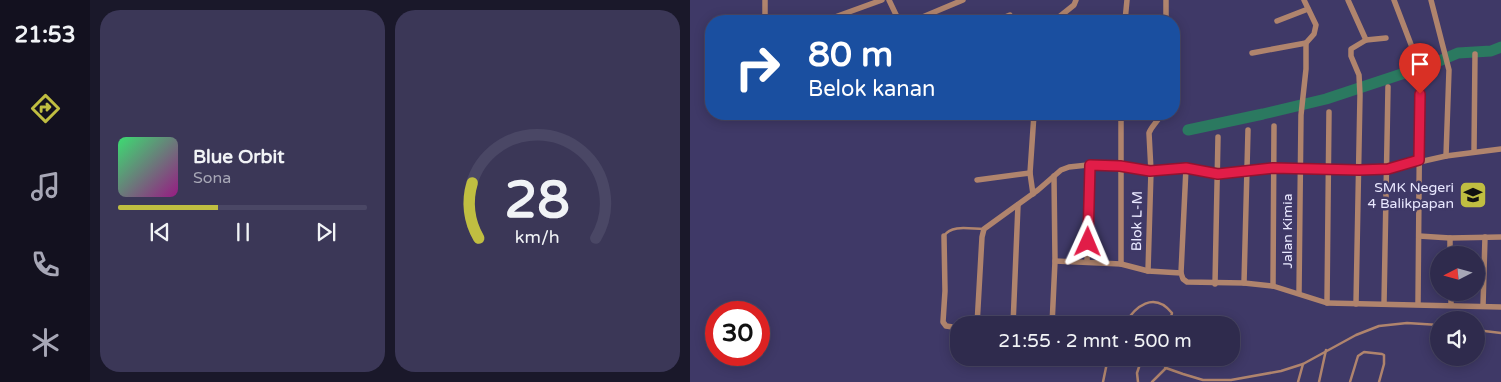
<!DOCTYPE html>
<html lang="id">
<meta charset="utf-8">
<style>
:root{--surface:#2f2b4d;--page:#3b3757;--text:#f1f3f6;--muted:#a7a7b6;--line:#4a4765;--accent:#c0be41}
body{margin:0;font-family:"Varela Round",sans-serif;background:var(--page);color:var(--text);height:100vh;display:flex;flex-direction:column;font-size:19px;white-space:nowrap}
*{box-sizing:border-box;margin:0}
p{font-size:16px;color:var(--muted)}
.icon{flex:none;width:28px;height:28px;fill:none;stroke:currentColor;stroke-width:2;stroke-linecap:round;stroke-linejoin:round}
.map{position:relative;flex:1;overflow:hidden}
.side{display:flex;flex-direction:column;gap:10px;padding:10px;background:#1a182a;width:600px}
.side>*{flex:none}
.top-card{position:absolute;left:15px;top:15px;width:475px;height:105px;border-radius:20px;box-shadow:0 2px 12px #0003,0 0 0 1px var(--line);background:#1a4fa0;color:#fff;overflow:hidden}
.needle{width:32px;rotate:264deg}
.fabs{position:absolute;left:740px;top:246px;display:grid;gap:10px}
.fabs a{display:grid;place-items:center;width:55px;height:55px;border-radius:50%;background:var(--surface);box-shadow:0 2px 12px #0003,0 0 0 1px var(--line);font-size:25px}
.speed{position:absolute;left:15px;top:301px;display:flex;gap:10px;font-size:25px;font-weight:700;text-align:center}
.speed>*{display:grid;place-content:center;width:65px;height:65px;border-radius:50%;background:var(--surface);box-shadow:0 2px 12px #0003,0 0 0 1px var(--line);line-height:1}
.speed .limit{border:8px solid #d22;background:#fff;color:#111}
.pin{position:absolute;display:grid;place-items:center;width:42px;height:42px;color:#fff;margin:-51px -21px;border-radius:50% 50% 50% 0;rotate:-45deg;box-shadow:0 0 5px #0007}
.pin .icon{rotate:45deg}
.me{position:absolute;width:55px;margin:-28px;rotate:1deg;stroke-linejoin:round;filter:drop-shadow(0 0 4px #0008)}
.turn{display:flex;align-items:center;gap:18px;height:105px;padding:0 20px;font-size:22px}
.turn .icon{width:65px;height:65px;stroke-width:2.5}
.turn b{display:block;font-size:35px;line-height:42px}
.side .card{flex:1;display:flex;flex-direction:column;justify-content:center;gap:8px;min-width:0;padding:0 18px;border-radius:20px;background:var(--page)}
.side .dial{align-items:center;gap:0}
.dial svg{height:130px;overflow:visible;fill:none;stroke:var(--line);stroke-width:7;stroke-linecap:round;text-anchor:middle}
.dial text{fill:var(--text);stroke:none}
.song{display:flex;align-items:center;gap:15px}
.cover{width:60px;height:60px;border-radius:8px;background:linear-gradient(135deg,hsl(140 70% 55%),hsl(310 70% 35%))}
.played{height:5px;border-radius:2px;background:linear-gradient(90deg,var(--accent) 40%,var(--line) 40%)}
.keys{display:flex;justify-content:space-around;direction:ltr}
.side .tiles{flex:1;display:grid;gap:10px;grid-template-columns:repeat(2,1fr)}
.trip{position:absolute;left:260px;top:316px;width:290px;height:50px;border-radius:20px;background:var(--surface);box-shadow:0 2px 12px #0003,0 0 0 1px var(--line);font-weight:600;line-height:50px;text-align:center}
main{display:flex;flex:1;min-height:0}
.menu{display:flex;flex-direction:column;width:90px;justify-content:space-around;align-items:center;background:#13111f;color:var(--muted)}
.menu .icon{width:35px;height:35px}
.menu .current{color:var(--accent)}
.menu b{font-size:22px;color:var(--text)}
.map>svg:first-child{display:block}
</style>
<main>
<nav class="menu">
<b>21:53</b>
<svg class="icon current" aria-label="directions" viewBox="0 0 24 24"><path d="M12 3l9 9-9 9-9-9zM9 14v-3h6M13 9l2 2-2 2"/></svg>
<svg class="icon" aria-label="music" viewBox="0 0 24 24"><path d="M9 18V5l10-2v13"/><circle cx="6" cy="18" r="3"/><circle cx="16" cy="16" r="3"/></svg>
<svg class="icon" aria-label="phone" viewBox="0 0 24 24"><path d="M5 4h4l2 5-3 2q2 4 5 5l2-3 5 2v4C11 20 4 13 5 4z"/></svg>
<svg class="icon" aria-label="climate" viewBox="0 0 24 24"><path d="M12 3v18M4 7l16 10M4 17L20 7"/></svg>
</nav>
<section class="side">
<div class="tiles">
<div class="card">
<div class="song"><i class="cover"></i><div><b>Blue Orbit</b><p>Sona</p></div></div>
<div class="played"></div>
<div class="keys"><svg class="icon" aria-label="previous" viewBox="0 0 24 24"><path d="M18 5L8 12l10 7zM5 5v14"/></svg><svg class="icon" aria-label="pause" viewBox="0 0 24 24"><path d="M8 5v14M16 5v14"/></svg><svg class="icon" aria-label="next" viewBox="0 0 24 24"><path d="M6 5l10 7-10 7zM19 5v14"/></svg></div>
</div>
<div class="card dial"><svg viewBox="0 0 100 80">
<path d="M14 69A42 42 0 1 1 86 69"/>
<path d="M14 69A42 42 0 0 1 10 35" stroke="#c0be41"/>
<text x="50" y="56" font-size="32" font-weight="700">28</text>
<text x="50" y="72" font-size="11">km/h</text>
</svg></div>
</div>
</section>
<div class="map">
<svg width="811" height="382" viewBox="0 0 811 382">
<rect width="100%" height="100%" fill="#3f3967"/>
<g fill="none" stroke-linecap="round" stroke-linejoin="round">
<polyline stroke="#2b7960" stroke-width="11" points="498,130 573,114 636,99 742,64 768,53 801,51 811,47"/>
<g stroke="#b0846d" stroke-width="2.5">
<path d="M254 236C261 224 281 229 293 229"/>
<path d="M434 325C445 306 464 291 482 313L479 325"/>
<polyline points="786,330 811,333"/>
<polyline points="472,358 472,363 476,368 493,374 513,380 541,380 591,371 613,364 666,335 689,326 717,323 749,325"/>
<polyline points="413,382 418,358"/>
<polyline points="448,382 447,373 452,358"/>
<polyline points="462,382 476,368"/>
<polyline points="608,382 613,364"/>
<polyline points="629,382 636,350"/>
<polyline points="660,382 668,356 674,352 692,354 694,355 694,364 689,382"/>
</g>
<g stroke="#b0846d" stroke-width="5.5">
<polyline points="199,0 209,21"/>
<polyline points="476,0 476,21"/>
<polyline points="658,0 676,40"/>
<polyline points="704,0 725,55 730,78 728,304"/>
<polyline points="741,0 759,70 756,156"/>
<polyline points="75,21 75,0"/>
<polyline points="134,21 192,0"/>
<polyline points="223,21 273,0"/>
<polyline points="305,21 320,15"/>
<polyline points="364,21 384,5 386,0"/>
<polyline points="435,21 437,0"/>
<polyline points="587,21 618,9"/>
<polyline points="562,53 616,43"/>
<polyline points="247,114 247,117 250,118 291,114"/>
<polyline points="784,152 785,54"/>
<polyline points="287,180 340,173"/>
<polyline points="343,194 340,173 344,114"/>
<polyline points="254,236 255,291 253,322 256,326 269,328"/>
<polyline points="729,236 760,238 811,237"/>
<polyline points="760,238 760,255"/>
<polyline points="365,261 431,264 458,271 491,273 493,279 497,282 554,283 583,286 637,303 811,307"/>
<polyline points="397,261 400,165"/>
<polyline points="431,264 431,114"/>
<path d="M458 271 461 171 459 133C462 125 468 122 471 114"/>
<polyline points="491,273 496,168"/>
<polyline points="554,283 558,130"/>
<polyline points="525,284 528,137"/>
<polyline points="583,286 584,126"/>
<polyline points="761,292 761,305"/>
<polyline points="609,293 611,115 616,69 616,43 624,34 626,25 614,0"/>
<polyline points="637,303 639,112"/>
<polyline points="666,304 670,95 669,75 661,56 661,49 676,40 696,38"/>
<polyline points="694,304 698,87"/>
<polyline points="793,306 795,237"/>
<polyline points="287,325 292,237 294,229 348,190 371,170 379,167 407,164 461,171 496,168 528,174 583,168 669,170 698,169 756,156 811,149"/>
<polyline points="323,325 328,205"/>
<polyline points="362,325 365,261 364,176"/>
</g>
</g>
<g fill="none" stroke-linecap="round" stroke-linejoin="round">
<g stroke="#92132f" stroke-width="12">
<polyline id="route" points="398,242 400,165 430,166 460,171 496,168 528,174 583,168 669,170 698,169 729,160 730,94"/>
</g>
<use href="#route" stroke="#e11d48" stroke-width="9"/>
</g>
<defs>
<g id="school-square" transform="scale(1.4375)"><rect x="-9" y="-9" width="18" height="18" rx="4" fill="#c0be41" stroke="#3f3967"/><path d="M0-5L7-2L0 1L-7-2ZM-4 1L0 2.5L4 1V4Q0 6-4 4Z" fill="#111"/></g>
</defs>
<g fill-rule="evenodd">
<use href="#school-square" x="783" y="195"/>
</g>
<g text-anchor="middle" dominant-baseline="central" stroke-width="5" stroke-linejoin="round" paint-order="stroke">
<g font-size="14" fill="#e9e8ff" stroke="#3f3967" text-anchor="end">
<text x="764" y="187">SMK Negeri<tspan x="764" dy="16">4 Balikpapan</tspan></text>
</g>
<g font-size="14" fill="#e9e8ff" stroke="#3f3967">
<text transform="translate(447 221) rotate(-89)">Blok L-M</text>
<text transform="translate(597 231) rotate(-90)">Jalan Kimia</text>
</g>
</g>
</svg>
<div class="fabs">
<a><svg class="needle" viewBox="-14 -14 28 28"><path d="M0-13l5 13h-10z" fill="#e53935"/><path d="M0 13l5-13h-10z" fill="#a7a7b6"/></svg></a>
<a><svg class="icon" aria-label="sound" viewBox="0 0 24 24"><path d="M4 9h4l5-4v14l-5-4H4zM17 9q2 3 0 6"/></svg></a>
</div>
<div class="speed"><div class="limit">30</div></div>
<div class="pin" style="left:730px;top:94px;background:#d93025"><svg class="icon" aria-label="arrive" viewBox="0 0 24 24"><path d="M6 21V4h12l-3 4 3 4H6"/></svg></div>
<svg class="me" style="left:398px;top:242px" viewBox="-20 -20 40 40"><path d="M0-17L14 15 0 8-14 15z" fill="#e11d48" stroke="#fff" stroke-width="4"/></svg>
<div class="trip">21:55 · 2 mnt · 500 m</div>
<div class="top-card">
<div class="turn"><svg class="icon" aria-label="right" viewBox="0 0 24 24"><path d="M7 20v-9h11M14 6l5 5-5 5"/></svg><div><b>80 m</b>Belok kanan</div></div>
</div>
</div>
</main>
